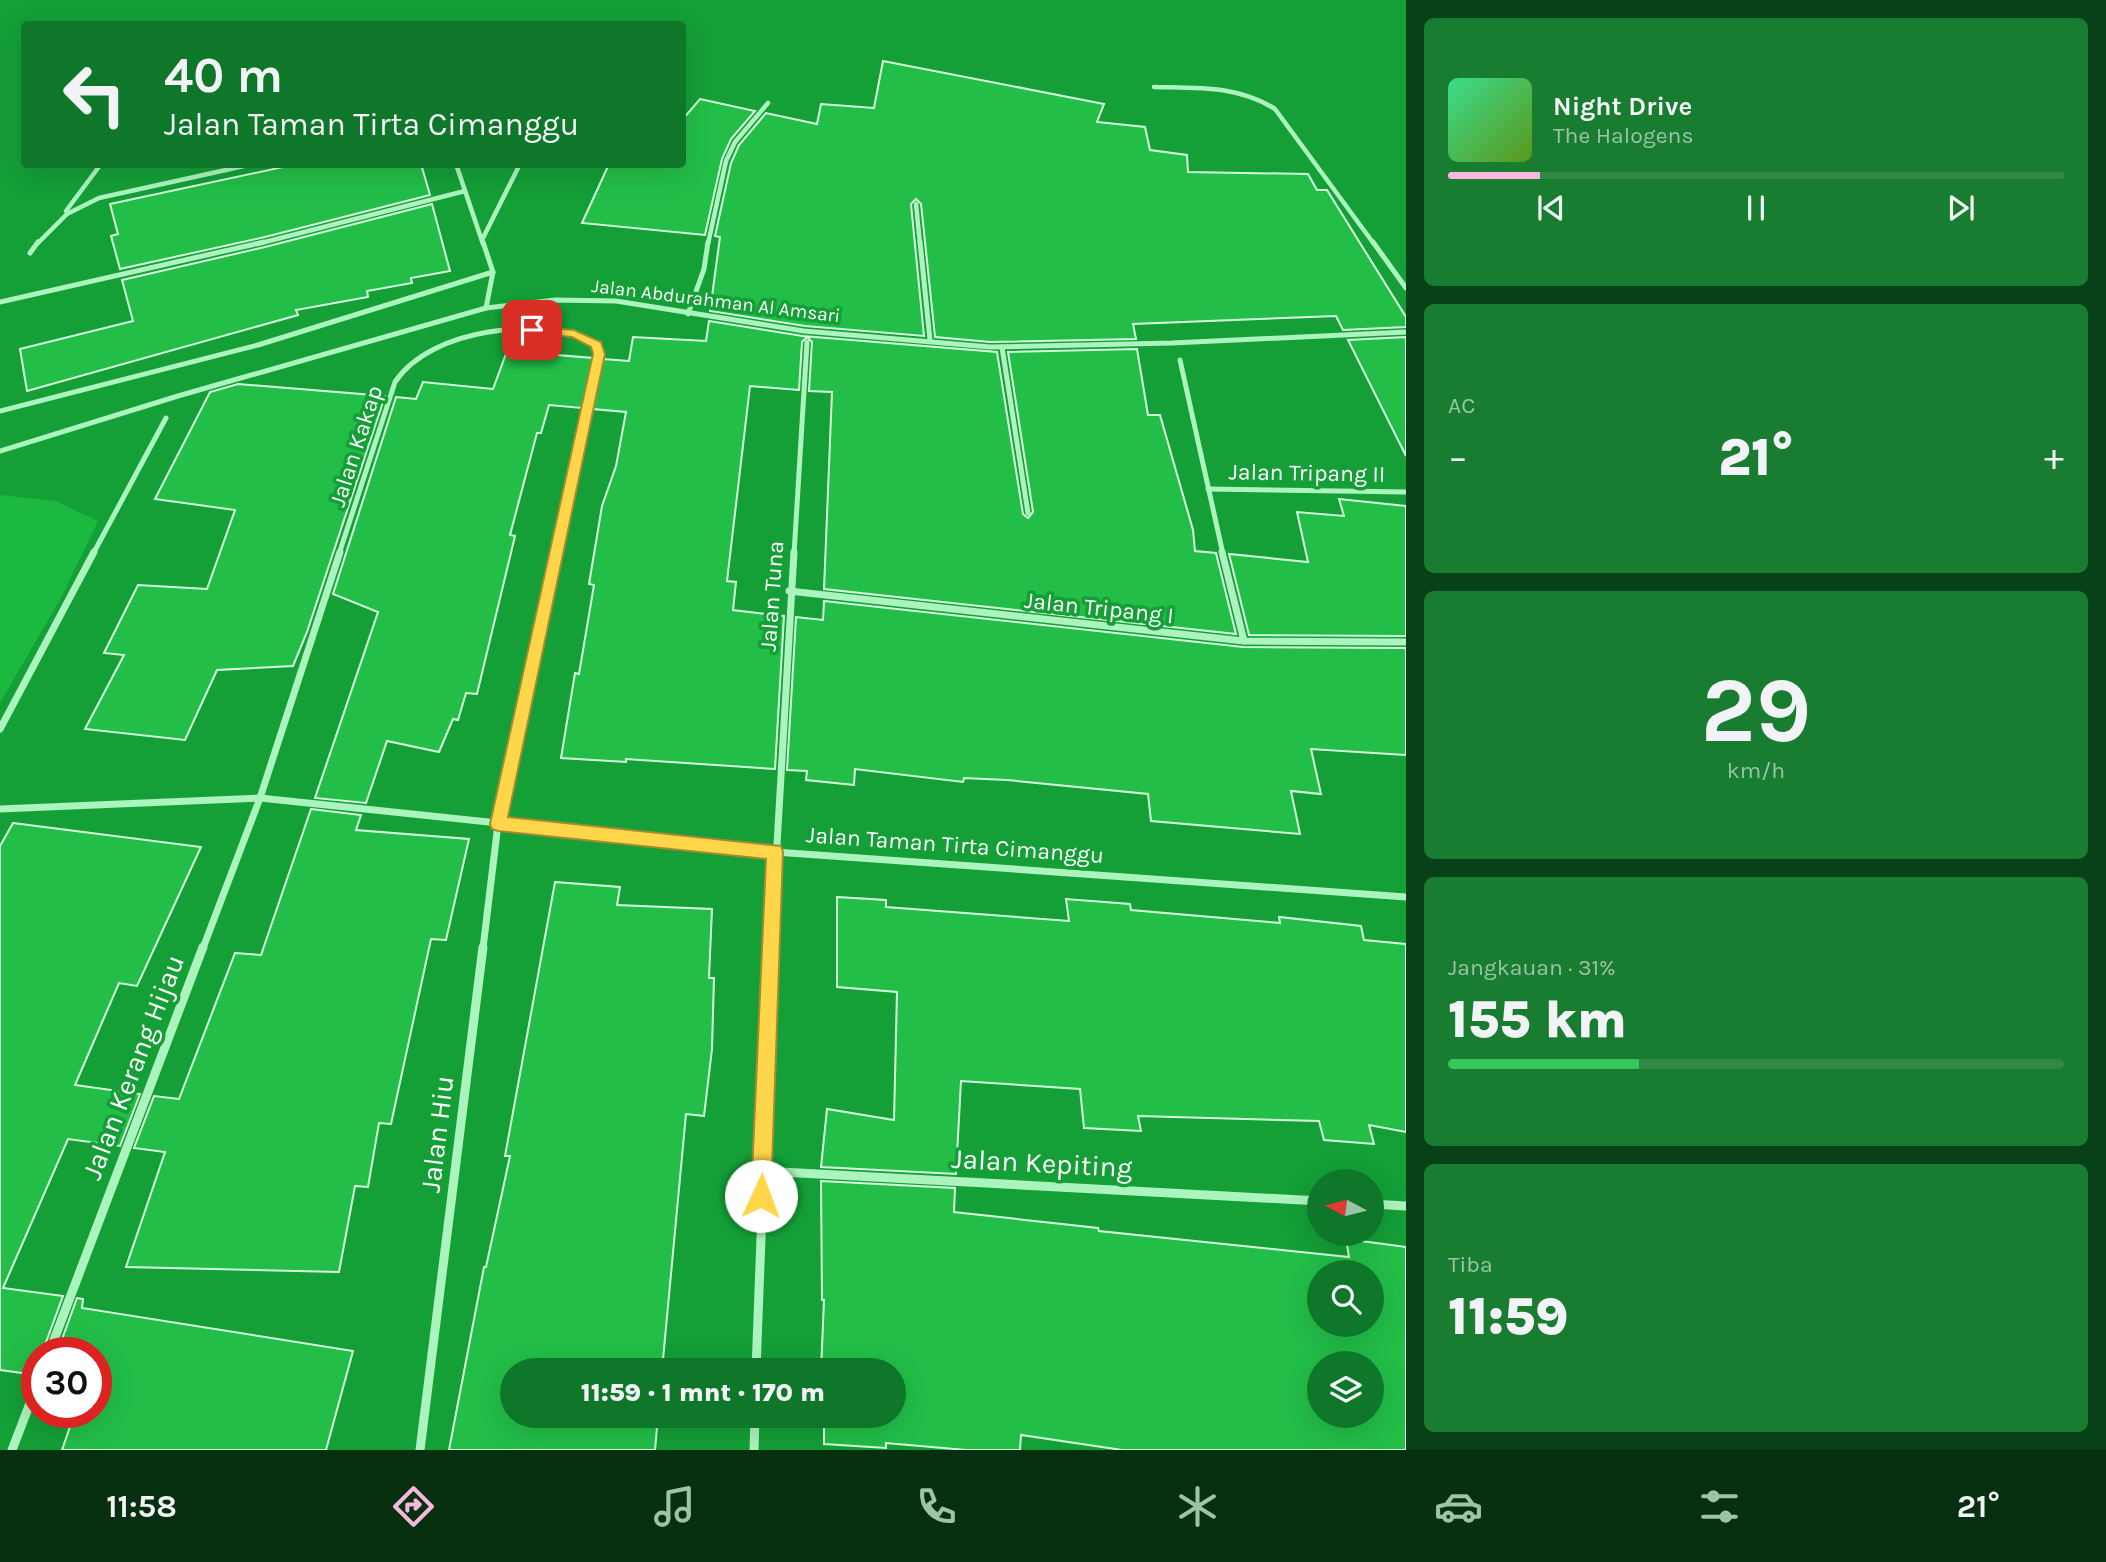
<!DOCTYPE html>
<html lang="id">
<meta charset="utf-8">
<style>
:root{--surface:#0f7729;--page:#187c31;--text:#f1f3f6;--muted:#9bc4a8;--line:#2f8846;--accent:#f7b8e0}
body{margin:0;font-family:Karla,sans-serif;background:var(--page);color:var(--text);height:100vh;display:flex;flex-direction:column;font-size:26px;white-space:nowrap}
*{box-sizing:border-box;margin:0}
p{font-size:23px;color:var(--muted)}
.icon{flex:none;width:38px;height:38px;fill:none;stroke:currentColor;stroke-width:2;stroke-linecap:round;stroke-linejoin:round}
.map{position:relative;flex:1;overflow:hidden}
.side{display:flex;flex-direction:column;gap:18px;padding:18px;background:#084117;width:700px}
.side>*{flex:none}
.banner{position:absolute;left:21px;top:21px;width:665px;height:147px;border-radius:7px;box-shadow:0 7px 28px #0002;background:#0f7729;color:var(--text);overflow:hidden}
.needle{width:46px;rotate:277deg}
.buttons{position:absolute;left:1307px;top:1169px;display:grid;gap:14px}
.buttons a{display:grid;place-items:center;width:77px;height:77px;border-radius:50%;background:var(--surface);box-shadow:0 7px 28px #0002;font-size:35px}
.speed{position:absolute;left:21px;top:1337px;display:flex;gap:14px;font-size:35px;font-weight:700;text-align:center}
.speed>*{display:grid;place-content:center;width:91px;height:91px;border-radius:50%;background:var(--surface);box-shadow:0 7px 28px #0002;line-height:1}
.speed .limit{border:10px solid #d22;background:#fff;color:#111}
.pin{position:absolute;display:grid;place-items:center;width:60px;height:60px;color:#fff;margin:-30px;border-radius:14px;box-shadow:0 4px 10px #0006}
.me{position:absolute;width:77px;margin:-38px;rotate:2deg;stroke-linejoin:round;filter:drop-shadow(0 0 5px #0008)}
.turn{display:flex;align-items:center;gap:24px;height:147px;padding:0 28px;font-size:32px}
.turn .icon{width:91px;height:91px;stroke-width:2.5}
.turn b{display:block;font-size:49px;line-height:60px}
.big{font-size:52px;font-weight:800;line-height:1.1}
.side .card{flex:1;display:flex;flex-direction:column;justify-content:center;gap:10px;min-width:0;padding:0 24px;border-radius:10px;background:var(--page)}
.side .dial{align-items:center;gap:0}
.dial b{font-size:91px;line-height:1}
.song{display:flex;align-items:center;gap:21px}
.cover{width:84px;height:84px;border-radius:10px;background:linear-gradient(135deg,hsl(150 70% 55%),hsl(90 70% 35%))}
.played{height:7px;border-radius:4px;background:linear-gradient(90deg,var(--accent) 15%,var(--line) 15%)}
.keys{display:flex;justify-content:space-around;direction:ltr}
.heat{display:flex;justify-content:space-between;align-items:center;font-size:38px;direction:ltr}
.charge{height:10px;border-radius:5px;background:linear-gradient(90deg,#34c759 31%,var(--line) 0)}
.trip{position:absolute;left:500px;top:1358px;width:406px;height:70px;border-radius:35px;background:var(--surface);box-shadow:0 7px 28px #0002;font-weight:800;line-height:70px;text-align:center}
.dock{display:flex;height:112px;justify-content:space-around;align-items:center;background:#063010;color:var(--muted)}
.dock .icon{width:49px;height:49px}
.dock .selected{color:var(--accent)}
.dock b{font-size:32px;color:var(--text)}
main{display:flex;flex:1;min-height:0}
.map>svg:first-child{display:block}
</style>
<main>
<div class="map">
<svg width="1406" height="1450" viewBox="0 0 1406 1450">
<rect width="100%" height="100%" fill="#149f37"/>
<polygon fill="#1cb941" points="0,495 56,501 98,521 62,596 0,703"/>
<g fill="#22be48" stroke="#d4fdde" stroke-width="2" fill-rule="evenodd">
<polygon points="883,61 1104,104 1097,122 1145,127 1150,150 1187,155 1188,172 1308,174 1317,190 1327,190 1406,317 1406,327 1343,330 1336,316 1133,324 1136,339 990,342 935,337 921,204 916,199 911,204 924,336 805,326 710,311 720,237 715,236 731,163 739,145 766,113 817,124 821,104 874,108"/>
<polygon points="700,99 755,111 731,139 722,159 705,235 582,223 609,164 682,164 682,120"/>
<polygon points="297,164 421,164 430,195 265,237 120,269 111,236 118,234 110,204"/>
<polygon points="432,204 450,271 411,278 412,283 367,291 368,297 296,310 298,315 27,391 20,349 133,321 122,280 265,247"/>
<polygon points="709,321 803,336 997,352 1023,514 1028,518 1033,512 1008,352 1137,349 1148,415 1160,415 1193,530 1195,551 1216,553 1236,634 824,589 832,392 809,391 812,342 807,337 802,342 799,390 750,386 727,581 736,582 733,610 784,616 775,769 626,759 626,762 561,758 575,673 579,674 594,585 589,584 602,506 616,466 626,412 593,409 603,359 629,361 633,337 706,341"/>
<polygon points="1406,337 1406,456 1348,340"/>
<polygon points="507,351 593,358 582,408 549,405 541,433 537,433 510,535 515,536 477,694 466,693 458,720 453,719 439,752 387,741 366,803 315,798 378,612 333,594 396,397 416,399 423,382 493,389"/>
<polygon points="238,384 385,396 307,632 293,666 217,670 185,740 85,729 124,655 104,653 138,585 207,589 235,510 155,499 210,392"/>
<polygon points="1339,499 1406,506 1406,636 1249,635 1229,554 1308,562 1297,512 1344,516"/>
<polygon points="824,601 1243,647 1406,648 1406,755 1311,749 1321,794 1291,791 1300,834 1151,821 1148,794 1007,780 964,778 963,782 855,769 854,785 806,780 807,771 787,770 796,617 823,620"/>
<polygon points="311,809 361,815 356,830 469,839 446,940 431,939 391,1124 379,1123 368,1187 355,1186 339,1272 126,1267 165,1152 134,1148 154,1096 179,1099 235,953 261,955"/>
<polygon points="13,823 201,847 137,986 119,983 75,1085 140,1094 120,1146 68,1139 3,1288 63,1296 42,1353 37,1353 37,1375 0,1370 0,846"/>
<polygon points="555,882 620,887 617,905 712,909 709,978 714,978 712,1049 704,1116 686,1114 662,1370 513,1370 513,1416 658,1416 655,1450 449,1450 484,1267 486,1267 510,1156 505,1156"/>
<polygon points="837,897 886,900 886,907 1069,921 1066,899 1130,904 1131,910 1280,923 1279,917 1361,926 1364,940 1406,944 1406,1132 1369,1125 1374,1144 1324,1140 1319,1121 1138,1116 1141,1131 1084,1128 1080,1089 961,1081 956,1174 821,1167 827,1109 894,1120 897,992 837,987"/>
<path d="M821 1181 955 1188 954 1212 1098 1228 1099 1231 1349 1257 1346 1239 1406 1247V1450H1122L1021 1435 1020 1450H966L886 1443V1448L824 1444V1416H894V1370H821L824 1300H822ZM1320 1272H1372V1325H1320ZM1320 1363H1372V1416H1320Z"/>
<polygon points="77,1298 83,1299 82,1308 353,1351 326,1450 62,1450 75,1412 96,1412 96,1353 57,1353"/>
</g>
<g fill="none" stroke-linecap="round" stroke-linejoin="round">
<g stroke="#acf4bd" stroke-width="4.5">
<path d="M1154 87C1196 88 1238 85 1275 109L1374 244"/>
<polyline points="456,164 483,244"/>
<polyline points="916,204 920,244"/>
<polyline points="66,211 101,164"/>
<polyline points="482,240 520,164"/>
<polyline points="37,244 67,214 99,198 253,164"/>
<polyline points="257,244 465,191"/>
<polyline points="708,244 726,161 735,142 768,103"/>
</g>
<g stroke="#acf4bd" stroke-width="5">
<polyline points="483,242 493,272 486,308"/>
<polyline points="920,242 930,340"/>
<polyline points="1373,242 1406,288"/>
<polyline points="30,253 38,242"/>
<polyline points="0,302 264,242"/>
<polyline points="688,314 704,269 708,242"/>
<polyline points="1002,347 1028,513"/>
<polyline points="1180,360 1223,554"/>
<polyline points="0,411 258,345 493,272"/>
<polyline points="0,451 178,396 486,308 555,300 616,301 804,331 990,347 1172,343 1406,332"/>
<polyline points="1208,489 1406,492"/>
<polyline points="93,554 166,418"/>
<path d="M339 554 395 382C431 328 541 315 596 345L599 354 556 554"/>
<polyline points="794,554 807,342"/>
</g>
<g stroke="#acf4bd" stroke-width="7">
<polyline points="1222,552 1244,641"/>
<polyline points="789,591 1244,641 1406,642"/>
<polyline points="0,729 94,552"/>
<polyline points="0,809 260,798 775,852 1406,897"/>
<polyline points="203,948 260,798 340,552"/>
<polyline points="483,948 498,824 556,552"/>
<polyline points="771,948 794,552"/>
</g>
<g stroke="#acf4bd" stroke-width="9">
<polyline points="762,1171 1320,1201"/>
<polyline points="1372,1204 1406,1206"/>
<polyline points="49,1353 203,947"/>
<polyline points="756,1370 772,947"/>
<polyline points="12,1450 37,1385"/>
<polyline points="420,1450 483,947"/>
<polyline points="754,1450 755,1416"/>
</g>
</g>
<polygon fill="#ffd54a" stroke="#a68a30" stroke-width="2" points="532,326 574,330 601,342 605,354 508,817 781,846 783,852 771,1196 768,1203 761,1206 754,1203 751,1196 766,859 498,831 492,829 490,824 593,354 591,347 572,337 528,333 526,330"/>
<g text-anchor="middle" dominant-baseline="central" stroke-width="7" stroke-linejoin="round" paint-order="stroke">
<g font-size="19" fill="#fff" stroke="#149f37">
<text transform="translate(716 301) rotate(7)">Jalan Abdurahman Al Amsari</text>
</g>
<g font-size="23" fill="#fff" stroke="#149f37">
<text transform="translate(356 446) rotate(-72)">Jalan Kakap</text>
<text transform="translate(1307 473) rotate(1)">Jalan Tripang II</text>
<text transform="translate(772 596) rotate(-86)">Jalan Tuna</text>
<text transform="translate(1099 608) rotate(6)">Jalan Tripang I</text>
<text transform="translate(955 845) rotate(4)">Jalan Taman Tirta Cimanggu</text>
</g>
<g font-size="28" fill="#fff" stroke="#149f37">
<text transform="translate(133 1067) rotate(-69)">Jalan Kerang Hijau</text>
<text transform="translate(437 1134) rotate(-83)">Jalan Hiu</text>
<text transform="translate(1042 1163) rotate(3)">Jalan Kepiting</text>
</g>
</g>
</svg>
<div class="buttons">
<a><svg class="needle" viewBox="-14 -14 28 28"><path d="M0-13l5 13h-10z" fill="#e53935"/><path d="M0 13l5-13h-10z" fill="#9bc4a8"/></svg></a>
<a><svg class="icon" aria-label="search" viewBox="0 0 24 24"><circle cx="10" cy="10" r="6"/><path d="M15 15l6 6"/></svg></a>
<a><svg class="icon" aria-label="layers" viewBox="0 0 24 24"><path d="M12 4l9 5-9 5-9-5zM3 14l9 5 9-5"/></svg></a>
</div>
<div class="speed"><div class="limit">30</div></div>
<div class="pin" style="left:532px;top:330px;background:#d93025"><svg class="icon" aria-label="arrive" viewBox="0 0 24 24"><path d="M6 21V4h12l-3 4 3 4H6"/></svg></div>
<svg class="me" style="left:761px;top:1196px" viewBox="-20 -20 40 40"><circle r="19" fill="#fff"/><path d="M0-13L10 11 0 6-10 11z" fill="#ffd54a"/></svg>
<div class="trip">11:59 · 1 mnt · 170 m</div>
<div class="banner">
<div class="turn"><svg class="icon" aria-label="left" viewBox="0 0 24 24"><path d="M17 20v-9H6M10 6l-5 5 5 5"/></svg><div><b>40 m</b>Jalan Taman Tirta Cimanggu</div></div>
</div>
</div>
<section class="side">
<div class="card">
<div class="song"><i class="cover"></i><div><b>Night Drive</b><p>The Halogens</p></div></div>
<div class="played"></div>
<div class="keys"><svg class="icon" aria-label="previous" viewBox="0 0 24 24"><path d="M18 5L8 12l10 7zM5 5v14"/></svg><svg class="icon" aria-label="pause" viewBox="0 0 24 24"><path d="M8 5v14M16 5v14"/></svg><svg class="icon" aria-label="next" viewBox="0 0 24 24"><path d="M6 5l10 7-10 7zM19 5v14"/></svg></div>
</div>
<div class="card"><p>AC</p>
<div class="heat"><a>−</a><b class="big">21°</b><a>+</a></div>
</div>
<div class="card dial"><b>29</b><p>km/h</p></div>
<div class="card"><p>Jangkauan · 31%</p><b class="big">155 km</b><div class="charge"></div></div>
<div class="card"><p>Tiba</p><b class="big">11:59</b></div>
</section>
</main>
<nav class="dock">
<b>11:58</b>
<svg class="icon selected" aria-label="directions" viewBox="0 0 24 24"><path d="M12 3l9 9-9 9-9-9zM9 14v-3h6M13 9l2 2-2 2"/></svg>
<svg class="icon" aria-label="music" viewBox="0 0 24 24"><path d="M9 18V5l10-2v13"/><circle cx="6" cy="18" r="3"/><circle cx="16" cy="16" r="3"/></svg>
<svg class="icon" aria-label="phone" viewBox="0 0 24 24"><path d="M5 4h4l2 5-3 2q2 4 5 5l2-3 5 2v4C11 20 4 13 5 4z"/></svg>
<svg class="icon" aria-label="climate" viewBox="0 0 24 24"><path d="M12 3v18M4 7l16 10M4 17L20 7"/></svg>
<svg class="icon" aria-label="car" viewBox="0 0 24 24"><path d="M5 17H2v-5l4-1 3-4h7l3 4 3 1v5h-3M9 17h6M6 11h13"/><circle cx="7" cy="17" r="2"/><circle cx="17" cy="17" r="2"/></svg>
<svg class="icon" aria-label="filters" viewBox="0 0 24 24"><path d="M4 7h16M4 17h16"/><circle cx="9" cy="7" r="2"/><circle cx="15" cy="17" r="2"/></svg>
<b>21°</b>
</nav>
